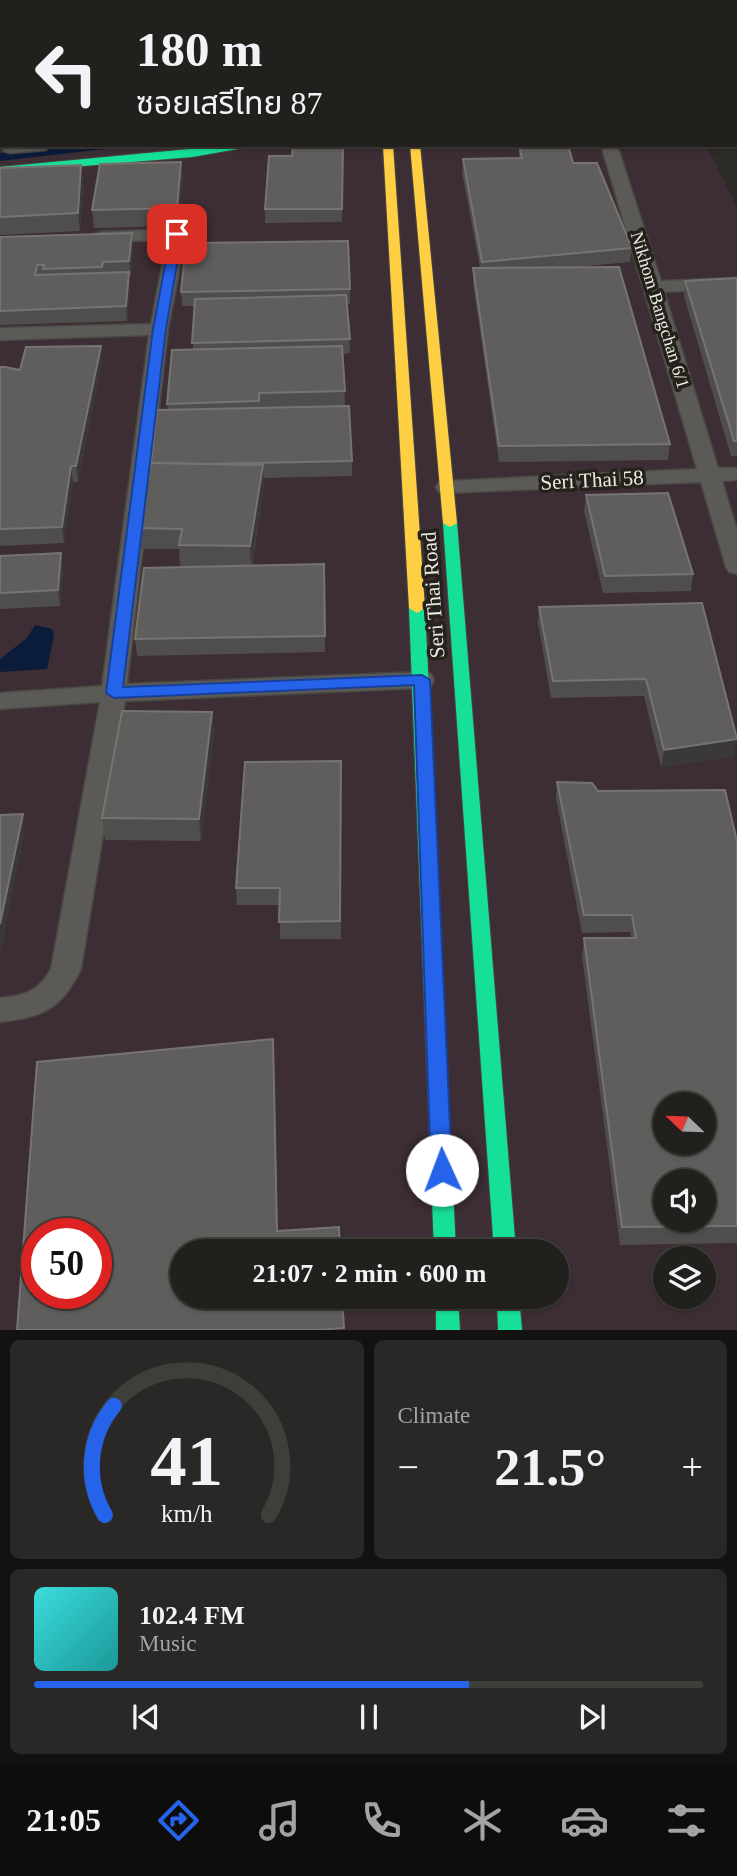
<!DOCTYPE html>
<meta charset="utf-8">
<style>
:root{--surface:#21201d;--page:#292826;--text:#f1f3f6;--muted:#a2a3a4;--line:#3e3e3b;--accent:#2563eb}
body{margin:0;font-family:"Times New Roman","Noto Sans Thai",serif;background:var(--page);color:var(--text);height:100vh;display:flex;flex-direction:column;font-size:26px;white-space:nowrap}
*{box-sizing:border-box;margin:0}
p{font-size:23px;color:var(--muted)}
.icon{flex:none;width:38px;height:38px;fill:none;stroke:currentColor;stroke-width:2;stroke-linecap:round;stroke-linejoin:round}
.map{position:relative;height:1330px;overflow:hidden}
.details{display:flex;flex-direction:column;gap:10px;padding:10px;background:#121210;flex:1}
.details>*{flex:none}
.top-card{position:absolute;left:0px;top:0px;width:738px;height:147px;box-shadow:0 2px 5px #0004,0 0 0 2px var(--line);background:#21201d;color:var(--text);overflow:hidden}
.needle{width:46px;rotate:293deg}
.tools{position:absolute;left:653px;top:1092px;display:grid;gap:14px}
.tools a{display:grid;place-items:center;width:63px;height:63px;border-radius:50%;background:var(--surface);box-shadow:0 2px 5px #0004,0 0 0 2px var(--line);font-size:35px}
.speed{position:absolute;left:21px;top:1218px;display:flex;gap:14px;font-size:35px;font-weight:700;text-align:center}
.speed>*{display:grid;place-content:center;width:91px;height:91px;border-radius:50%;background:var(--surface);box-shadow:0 2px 5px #0004,0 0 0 2px var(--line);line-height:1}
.speed .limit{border:10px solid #d22;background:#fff;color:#111}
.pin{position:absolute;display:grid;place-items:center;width:60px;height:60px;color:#fff;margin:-30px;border-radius:14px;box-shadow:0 4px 10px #0006}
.me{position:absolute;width:77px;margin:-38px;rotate:358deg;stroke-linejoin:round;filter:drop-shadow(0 0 5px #0008)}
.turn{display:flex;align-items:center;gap:24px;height:147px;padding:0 21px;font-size:32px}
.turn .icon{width:91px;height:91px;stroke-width:2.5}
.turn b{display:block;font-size:49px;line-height:60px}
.big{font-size:52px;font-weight:800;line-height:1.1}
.details .card{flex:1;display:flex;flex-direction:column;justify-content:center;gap:10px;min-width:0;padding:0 24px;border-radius:10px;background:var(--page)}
.details .dial{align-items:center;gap:0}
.dial svg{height:182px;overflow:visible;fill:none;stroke:var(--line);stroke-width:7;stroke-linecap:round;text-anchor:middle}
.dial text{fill:var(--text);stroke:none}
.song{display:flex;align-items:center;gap:21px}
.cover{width:84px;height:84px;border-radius:10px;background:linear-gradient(135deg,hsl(180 70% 55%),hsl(180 70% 35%))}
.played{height:7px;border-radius:4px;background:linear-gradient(90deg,var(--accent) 65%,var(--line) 65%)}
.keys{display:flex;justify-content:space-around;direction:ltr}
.heat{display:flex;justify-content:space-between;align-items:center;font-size:38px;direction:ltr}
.details .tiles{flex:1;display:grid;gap:10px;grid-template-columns:1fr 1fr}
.card:last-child{grid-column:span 2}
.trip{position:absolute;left:170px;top:1239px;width:399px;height:70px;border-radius:35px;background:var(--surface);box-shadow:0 2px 5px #0004,0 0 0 2px var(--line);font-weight:800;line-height:70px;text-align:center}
.dock{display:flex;height:112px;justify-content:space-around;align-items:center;background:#0d0d0c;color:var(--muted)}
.dock .icon{width:49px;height:49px}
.dock .selected{color:var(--accent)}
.dock b{font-size:32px;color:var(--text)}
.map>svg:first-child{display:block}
</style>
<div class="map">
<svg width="737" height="1330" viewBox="0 0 737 1330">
<rect width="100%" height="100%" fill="#2c2b27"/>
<path fill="#3d2d34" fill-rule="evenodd" d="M0 0H737V37V2H2V145H706L737 207V1330H0ZM665 1104H704V1143H665ZM665 1181H704V1220H665ZM37 1234H96V1293H37ZM182 1251H556V1297H182ZM665 1258H704V1297H665Z"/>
<polygon fill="#0a1c3a" points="35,625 52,629 54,635 47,669 0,672 0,659 27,638"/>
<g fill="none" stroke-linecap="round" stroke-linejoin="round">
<polygon fill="#0a1c3a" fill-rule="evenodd" points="65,145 112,145 105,149 0,161 0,153"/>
<g stroke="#484742" stroke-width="3">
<g id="street">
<rect x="19" y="0" width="14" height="2"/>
<rect x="108" y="0" width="14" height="2"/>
<rect x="207" y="0" width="14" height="2"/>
<rect x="0" y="10" width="2" height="8"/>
<rect x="0" y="91" width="2" height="8"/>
<polygon points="3,145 53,145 45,150 10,153 4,151"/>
<polygon points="601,145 617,145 661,281 737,278 737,288 664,292 718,468 737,468 737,480 722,481 737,530 737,574 729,572 726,567 701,482 447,493 439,492 436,487 439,482 447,481 697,469"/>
<path d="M177 229 186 234 168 329 127 684 422 672 431 674 434 680 431 686 422 688 125 701 81 969C61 1009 44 1017 0 1022V998C24 996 39 991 51 969L100 702 0 709V693L102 686 149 335 0 340V328L151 324 167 240 99 242 90 237 99 232Z"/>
</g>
</g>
<g stroke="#484742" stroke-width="2">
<g id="fast">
<polygon points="327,0 335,0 336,2 328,2"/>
<polygon points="232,145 260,145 192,157 0,173 0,167"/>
<polygon points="450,519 457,523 516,1251 494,1251 443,523"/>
<polygon points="417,603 425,608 456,1251 434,1251 409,608"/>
<polygon points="436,1297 458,1297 460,1330 436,1330"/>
<polygon points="497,1297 519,1297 522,1330 498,1330"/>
</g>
</g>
<g stroke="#484742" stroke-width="2">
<g id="slow">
<polygon points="383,145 393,145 425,608 417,613 409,608"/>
<polygon points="410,145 420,145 457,523 450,527 443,523"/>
</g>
</g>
<use href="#street" fill="#5b5a57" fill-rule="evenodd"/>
<use href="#fast" fill="#16e098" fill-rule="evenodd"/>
<use href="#slow" fill="#ffcf43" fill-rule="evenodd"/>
</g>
<g fill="#504e4c">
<polygon points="343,145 342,222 265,223 265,209 292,156"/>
<polygon points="519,145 568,145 573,163 632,248 630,262 576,267 670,444 668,460 499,462 473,283 473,268 480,268 462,172 463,159 519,158"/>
<polygon points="181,162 183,180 178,226 94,228 92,210"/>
<polygon points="81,165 83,182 80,231 0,235 0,168"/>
<polygon points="132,233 133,247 131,275 129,275 130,286 127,321 0,325 0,237"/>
<polygon points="737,278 737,456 731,456 684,296 685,281"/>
<polygon points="350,289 350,304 347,304 350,353 343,354 345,406 352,461 352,476 263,478 264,485 252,566 324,564 325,652 137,656 135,639 216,566 180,566 179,549 137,549 135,528 151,463 168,410 167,404 193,350 194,306 182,306 181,292"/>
<polygon points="102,361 78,482 73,482 64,543 0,546 0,367 20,370"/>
<polygon points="586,495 693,574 691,591 603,593 584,511"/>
<polygon points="0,556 63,569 60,606 0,609"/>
<polygon points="702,603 734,756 661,767 644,696 551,698 538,623 539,607"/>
<polygon points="212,712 214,734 201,841 105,840 102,818"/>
<polygon points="341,761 341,939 280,939 280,905 237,905 236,888"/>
<polygon points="557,782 598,791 737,841 737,1243 620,1245 582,956 584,938 631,938 630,932 582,933 556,799"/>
</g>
<g fill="#3a3937">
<polygon points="181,162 183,180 178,226 177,208"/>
<polygon points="81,165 83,182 80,231 78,213"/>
<polygon points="132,233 133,247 131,275 129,261"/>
<polygon points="129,272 130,286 127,321 126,306"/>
<polygon points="101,346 102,361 78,482 76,466"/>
<polygon points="263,465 264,485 251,567 250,546"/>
<polygon points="71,466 73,482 64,543 62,527"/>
<polygon points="61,553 63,569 60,606 58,590"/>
<polygon points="212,712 214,734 201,841 199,819"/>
<polygon points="737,739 734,756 661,767 664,750"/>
<polygon points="23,814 25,831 0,958 0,924"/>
</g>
<g fill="#605e5d" stroke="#767472" stroke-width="2" fill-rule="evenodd">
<polygon points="427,0 599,0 600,2 428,2"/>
<polygon points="618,0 737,0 737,20 737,2 619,2"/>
<polygon points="293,145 343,145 342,209 265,209 269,156 292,156"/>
<polygon points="519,145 568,145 573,163 597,163 632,248 482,262 463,159 522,158"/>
<polygon points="181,162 177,208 92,210 100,164"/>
<polygon points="81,165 78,213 0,217 0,168"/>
<polygon points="132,233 129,261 103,262 102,267 43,269 44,265 37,265 35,275 129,272 126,306 0,311 0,237"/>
<polygon points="348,241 350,289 181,292 186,243"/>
<polygon points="619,267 670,444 499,446 473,268"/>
<polygon points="737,278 737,441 734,441 685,281"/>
<polygon points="346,295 350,339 192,343 195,299"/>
<polygon points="101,346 76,466 71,466 62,527 0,529 0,367 5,367 20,370 26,347"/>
<polygon points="342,346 345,391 259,393 259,401 167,404 172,350"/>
<polygon points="349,406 352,461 205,464 151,463 157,410"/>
<polygon points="151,463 263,465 250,546 179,545 182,529 135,528"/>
<polygon points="668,493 693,574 605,576 586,495"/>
<polygon points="61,553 58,590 0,593 0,556"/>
<polygon points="324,564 325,636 135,639 144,568"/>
<polygon points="702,603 737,739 664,750 646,679 553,681 539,607"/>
<polygon points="122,711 212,712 199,819 102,818"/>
<polygon points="341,761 340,921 279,922 280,888 236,888 245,762"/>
<path d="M557 782 592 783 598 791 725 790 737 841V1226L622 1227 584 938H636L632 915H584ZM665 1104H704V1143H665ZM665 1181H704V1220H665Z"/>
<polygon points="23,814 0,924 0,815"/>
<path d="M273 1039 277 1231 339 1227 340 1251H182V1297H342L344 1328 317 1330H17L37 1062ZM37 1234H96V1293H37Z"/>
</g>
<polygon fill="#2563eb" stroke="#184099" stroke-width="2" points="177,230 182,234 166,329 123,687 422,675 430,680 452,1170 449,1176 442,1179 434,1176 431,1170 414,685 114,698 106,693 153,329 171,234"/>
<g text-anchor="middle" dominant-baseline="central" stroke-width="7" stroke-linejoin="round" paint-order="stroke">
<g font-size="18" fill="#ebe9e4" stroke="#25221b">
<text transform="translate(660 310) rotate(73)">Nikhom Bangchan 6/1</text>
</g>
<g font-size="21" fill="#ebe9e4" stroke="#25221b">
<text transform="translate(592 480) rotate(-3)">Seri Thai 58</text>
<text transform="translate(433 595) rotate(-94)">Seri Thai Road</text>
</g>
</g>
</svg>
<div class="tools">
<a><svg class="needle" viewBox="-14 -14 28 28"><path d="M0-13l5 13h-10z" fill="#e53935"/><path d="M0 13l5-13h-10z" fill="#a2a3a4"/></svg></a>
<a><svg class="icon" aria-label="sound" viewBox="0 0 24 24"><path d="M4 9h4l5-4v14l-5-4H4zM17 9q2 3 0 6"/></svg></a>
<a><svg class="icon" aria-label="layers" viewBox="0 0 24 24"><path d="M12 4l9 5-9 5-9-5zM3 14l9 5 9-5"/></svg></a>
</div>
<div class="speed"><div class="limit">50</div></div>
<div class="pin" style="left:177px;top:234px;background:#d93025"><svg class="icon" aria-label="arrive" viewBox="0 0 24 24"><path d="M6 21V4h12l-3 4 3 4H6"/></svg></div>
<svg class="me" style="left:442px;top:1170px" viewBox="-20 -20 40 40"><circle r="19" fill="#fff"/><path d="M0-13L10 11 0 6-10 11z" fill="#2563eb"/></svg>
<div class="trip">21:07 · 2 min · 600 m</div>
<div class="top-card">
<div class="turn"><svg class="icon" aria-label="left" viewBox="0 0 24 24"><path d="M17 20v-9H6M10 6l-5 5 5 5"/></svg><div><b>180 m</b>ซอยเสรีไทย 87</div></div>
</div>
</div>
<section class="details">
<div class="tiles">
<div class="card dial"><svg viewBox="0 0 100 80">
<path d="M14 69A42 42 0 1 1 86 69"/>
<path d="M14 69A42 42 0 0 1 18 21" stroke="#2563eb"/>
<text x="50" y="56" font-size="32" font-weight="700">41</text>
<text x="50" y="72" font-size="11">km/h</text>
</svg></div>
<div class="card"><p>Climate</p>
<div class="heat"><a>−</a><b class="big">21.5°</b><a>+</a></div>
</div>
<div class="card">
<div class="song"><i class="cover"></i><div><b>102.4 FM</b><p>Music</p></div></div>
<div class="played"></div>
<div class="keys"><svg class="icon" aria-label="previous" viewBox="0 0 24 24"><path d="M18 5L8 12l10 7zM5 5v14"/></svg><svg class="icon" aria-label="pause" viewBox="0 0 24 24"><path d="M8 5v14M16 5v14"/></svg><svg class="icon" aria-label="next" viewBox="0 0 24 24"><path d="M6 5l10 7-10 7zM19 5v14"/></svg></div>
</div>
</div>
</section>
<nav class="dock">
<b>21:05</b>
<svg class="icon selected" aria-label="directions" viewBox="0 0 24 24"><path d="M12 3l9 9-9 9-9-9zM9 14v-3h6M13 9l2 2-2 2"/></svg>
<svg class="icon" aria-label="music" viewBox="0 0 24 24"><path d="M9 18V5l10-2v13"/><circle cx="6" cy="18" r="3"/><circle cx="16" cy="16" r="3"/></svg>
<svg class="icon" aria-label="phone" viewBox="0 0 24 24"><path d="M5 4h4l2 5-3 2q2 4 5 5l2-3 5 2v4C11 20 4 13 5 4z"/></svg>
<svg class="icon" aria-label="climate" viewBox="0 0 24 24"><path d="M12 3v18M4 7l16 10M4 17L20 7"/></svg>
<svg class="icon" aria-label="car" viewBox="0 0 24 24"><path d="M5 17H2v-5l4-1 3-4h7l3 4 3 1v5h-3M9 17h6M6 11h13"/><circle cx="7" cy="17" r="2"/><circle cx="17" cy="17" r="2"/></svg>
<svg class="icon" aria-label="filters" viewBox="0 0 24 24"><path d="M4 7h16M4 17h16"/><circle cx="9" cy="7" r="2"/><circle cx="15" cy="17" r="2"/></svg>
</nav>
